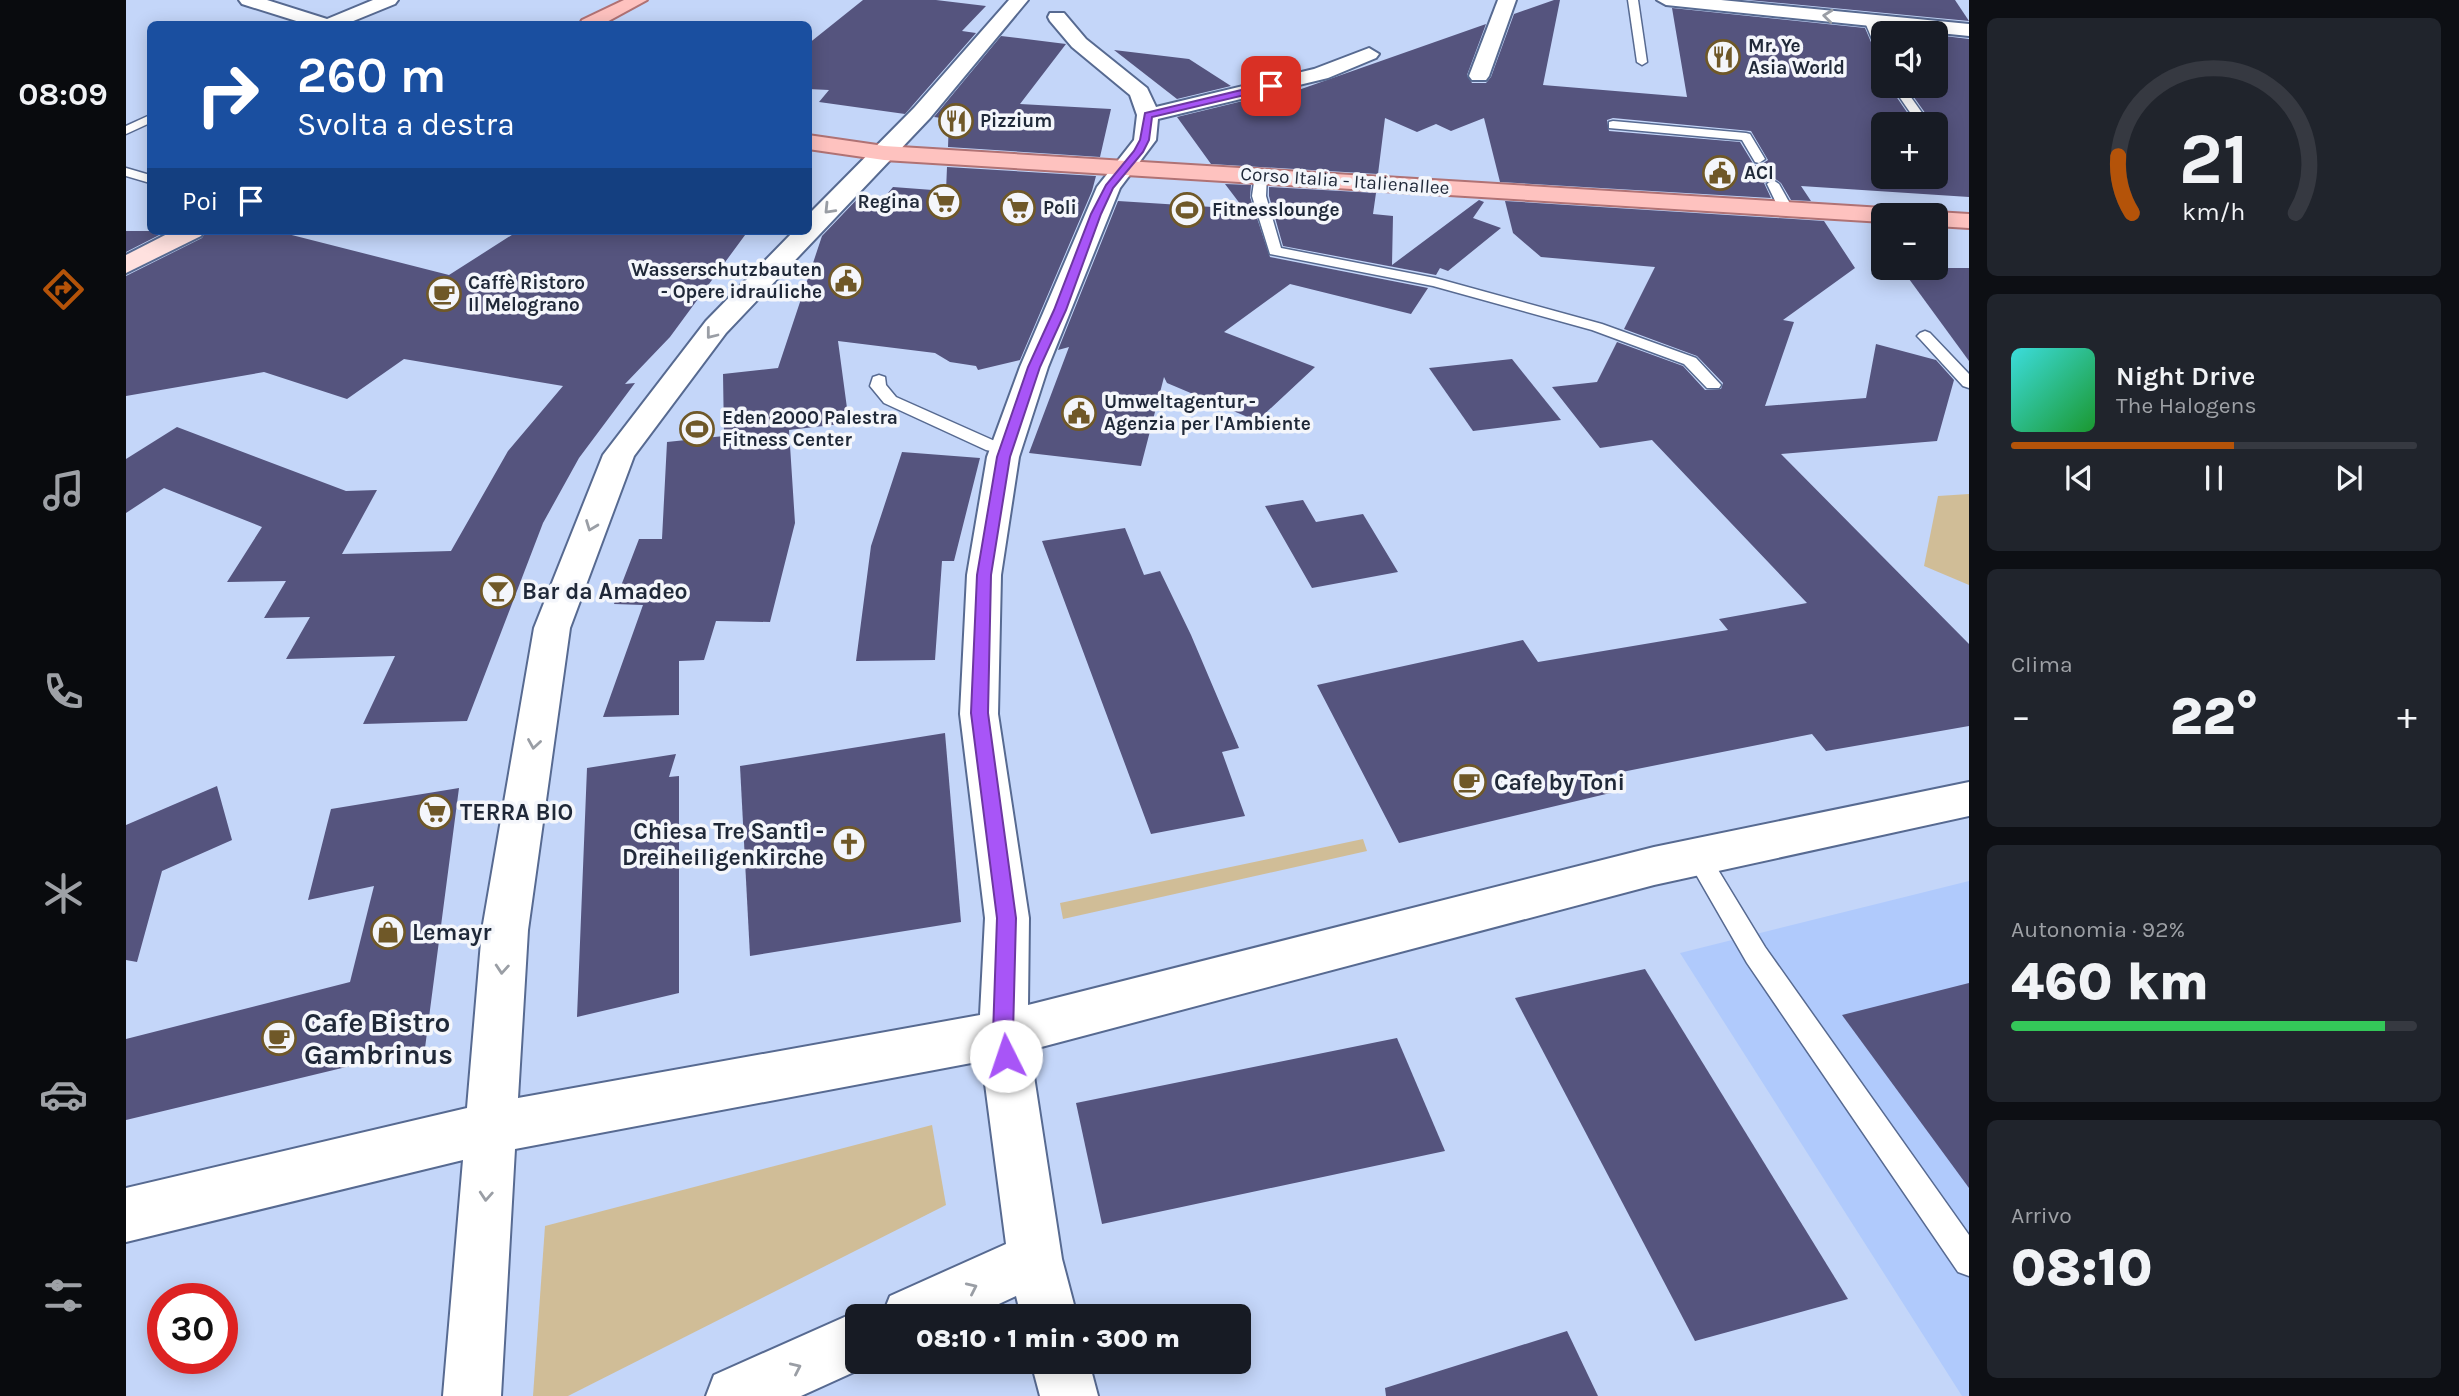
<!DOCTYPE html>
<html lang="it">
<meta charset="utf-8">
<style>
:root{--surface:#171b24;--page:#20242c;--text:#f1f3f6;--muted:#9ea1a6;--line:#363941;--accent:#b45309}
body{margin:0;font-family:Karla,sans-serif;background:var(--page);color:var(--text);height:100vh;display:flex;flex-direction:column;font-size:26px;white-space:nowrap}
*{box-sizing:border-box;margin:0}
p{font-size:23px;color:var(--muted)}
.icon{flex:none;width:38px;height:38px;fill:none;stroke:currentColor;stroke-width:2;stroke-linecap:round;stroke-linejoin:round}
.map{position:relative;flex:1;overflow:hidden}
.panel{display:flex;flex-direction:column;gap:18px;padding:18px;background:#0d0f14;width:490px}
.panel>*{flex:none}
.hud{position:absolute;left:21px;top:21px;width:665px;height:214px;border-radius:10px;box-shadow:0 4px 18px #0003;background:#1a4fa0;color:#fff;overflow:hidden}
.fabs{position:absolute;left:1745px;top:21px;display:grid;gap:14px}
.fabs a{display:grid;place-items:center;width:77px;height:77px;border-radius:10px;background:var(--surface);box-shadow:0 4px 18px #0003;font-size:35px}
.speed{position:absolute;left:21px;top:1283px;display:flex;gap:14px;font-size:35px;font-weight:700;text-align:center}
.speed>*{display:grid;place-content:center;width:91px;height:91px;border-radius:50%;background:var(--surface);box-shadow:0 4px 18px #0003;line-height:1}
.speed .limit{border:10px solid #d22;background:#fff;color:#111}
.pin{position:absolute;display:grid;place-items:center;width:60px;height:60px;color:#fff;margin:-30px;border-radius:14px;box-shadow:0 4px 10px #0006}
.me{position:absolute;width:77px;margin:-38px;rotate:356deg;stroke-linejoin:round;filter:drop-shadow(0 0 5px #0008)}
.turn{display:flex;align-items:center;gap:24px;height:147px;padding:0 35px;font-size:32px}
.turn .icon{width:91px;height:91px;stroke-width:2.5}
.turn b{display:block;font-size:49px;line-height:60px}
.then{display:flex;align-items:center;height:66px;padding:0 35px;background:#0003;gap:14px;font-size:26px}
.big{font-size:52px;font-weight:800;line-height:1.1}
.panel .tile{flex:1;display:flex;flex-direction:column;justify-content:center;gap:10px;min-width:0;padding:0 24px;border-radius:10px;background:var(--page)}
.panel .dial{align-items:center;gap:0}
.dial svg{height:182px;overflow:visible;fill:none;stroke:var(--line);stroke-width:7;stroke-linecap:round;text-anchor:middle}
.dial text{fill:var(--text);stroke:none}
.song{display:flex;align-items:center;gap:21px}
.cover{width:84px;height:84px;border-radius:10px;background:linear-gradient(135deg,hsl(180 70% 55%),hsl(130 70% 35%))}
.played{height:7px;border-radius:4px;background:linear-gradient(90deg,var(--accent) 55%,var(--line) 55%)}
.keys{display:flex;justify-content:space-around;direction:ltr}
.heat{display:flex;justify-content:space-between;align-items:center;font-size:38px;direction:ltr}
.charge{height:10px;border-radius:5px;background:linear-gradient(90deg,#34c759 92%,var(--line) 0)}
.trip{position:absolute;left:719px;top:1304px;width:406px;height:70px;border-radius:10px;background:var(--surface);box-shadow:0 4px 18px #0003;font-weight:800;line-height:70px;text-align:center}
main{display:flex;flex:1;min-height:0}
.dock{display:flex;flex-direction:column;width:126px;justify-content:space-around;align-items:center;background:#090b0e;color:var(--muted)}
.dock .icon{width:49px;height:49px}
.dock .current{color:var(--accent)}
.dock b{font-size:32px;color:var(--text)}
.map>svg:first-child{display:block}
</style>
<main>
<nav class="dock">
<b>08:09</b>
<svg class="icon current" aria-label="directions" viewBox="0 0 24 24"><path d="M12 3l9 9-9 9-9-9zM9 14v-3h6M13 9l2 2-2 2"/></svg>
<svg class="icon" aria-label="music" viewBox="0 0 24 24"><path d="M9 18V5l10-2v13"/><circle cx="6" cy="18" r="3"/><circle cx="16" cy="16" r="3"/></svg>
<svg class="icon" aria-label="phone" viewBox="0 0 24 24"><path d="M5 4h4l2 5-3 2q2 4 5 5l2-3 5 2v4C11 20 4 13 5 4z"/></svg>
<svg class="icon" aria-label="climate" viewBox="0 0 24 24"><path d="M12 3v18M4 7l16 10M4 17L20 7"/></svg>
<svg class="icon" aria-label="car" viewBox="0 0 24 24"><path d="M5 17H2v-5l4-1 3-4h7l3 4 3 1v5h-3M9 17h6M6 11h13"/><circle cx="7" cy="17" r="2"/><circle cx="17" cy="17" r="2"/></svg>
<svg class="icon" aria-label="filters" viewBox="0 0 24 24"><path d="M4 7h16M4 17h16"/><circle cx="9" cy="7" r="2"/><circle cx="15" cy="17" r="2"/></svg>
</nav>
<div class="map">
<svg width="1843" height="1396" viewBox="0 0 1843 1396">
<rect width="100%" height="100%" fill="#c4d6f9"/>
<polygon fill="#b0cafc" points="1843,881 1843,1396 1836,1396 1554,953"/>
<g fill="#d0bd97">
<polygon points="1843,494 1843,585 1798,566 1812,496"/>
<polygon points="1237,839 1241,851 937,919 934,903"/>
<polygon points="806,1125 820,1205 442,1396 407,1396 419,1226"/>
</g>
<g fill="#55547e" fill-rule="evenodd">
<polygon points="737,0 810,0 860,6 836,31 850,33 779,114 693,102 703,90 682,89 682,44"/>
<path d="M1428 0H1434L1417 85 1561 97 1546 8 1739 28 1750 54 1757 59V86H1763L1789 124H1757V177H1810V124H1807L1780 86H1810V35L1843 39V197L1675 186 1685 201 1665 200 1655 183 1648 178 1638 183 1645 198 1374 182 1358 118 1325 131 1310 124 1291 132 1259 118 1252 174 1085 164 1051 117 1125 99 1133 104 1360 24 1341 75 1346 83H1360L1365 77 1388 14ZM1487 118 1625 131 1642 160 1634 165H1628L1614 142 1483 131 1481 120Z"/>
<polygon points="1622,0 1829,0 1843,21"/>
<polygon points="875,36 940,44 894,104 985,109 974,157 822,147 823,119 808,117"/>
<polygon points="988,50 1063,59 1105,86 1051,99"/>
<polygon points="821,167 970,176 966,191 894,360 852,370 850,366 824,362 809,353 712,341 723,423 663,430 669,523 644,622 590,621 578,660 553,661 553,715 477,717 517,605 488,604 513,539 536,539 541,442 598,436 597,374 652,368 696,236 736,194 757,199 767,187 820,191"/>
<polygon points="1099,184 1125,185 1124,197 1144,257 1302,288 1285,314 1164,284 1098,332 1189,367 1131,421 1041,383 1038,377 1015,466 903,453 943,347 932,350 992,201 1118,209"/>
<polygon points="1143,187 1250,193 1247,214 1267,216 1266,265 1353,200 1358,202 1347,218 1375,228 1322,271 1314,268 1310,275 1157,246 1143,196"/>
<polygon points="1379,201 1698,221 1729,268 1657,320 1668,322 1639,406 1740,398 1750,344 1810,360 1828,380 1811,441 1655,454 1843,644 1843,726 1700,751 1686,734 1486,774 1497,790 1273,843 1191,685 1397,640 1412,662 1602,630 1593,619 1681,603 1526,440 1474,448 1426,387 1471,382 1491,342 1557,366 1579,390 1595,389 1597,383 1571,356 1498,329 1529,267 1415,257 1387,233"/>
<polygon points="0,231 41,231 0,252"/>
<polygon points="80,231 150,231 323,275 392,231 622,231 544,337 499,384 509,383 453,458 417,523 341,721 237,724 269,656 160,659 184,617 138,618 160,581 101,582 136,527 38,488 0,513 0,459 51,427 220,491 251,490 216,554 325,551 382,451 437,386 278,359 221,399 138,372 0,396 0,276 76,238"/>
<polygon points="1775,268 1843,268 1843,361"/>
<polygon points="1386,359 1435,420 1347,431 1303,368"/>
<polygon points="776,452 854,458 828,561 816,561 809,660 730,661 745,546"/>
<polygon points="1177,500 1190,522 1237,514 1272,572 1186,588 1139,506"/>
<polygon points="999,528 1018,575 1034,571 1065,635 1113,748 1096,752 1119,816 1025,834 916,541"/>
<polygon points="819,733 835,922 624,956 614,766"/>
<polygon points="550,754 543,777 553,776 553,993 451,1017 461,768"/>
<polygon points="91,786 106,840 36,871 11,962 0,960 0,825"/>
<polygon points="333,788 299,1048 0,1120 0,1039 224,982 248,886 182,900 205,809"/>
<polygon points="1519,969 1722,1299 1569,1341 1389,998"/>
<polygon points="1843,983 1843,1188 1716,1015"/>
<polygon points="1271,1038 1319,1151 976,1224 950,1103"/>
<polygon points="1441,1331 1472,1396 1260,1396 1259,1388"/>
</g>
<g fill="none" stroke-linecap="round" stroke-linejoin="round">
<g stroke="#576a91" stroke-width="3">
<g id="service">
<polygon points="1502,0 1512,0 1521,62 1516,65 1511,62"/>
<path d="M1743 17C1755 24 1757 43 1757 56L1752 53 1738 20Z"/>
<polygon points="1766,86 1777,86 1804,124 1792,124"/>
<polygon points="24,115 24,123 0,134 0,126"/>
<polygon points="1487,121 1620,133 1624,134 1639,159 1633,163 1629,162 1616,140 1483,128 1483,122"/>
<polygon points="0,168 24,175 24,183 0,176"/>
<polygon points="1135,171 1141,175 1140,196 1155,248 1309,278 1476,324 1570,358 1595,385 1593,388 1581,388 1558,364 1466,330 1307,286 1144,254 1126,196 1129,175"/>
<polygon points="1647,180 1653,184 1667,209 1665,212 1655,212 1653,209 1641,184"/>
<polygon points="1799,331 1804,333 1843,374 1843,388 1837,386 1794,339 1791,336 1794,333"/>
<polygon points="753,375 759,377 760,385 770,397 871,442 886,445 889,449 880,454 860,450 758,403 744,386 747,377"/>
<polygon points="1572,847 1580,850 1639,947 1843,1235 1843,1276 1832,1272 1621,963 1560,857 1564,850"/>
</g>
</g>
<g stroke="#576a91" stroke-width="4">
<g id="minor">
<polygon points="113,0 141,0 201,19 247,0 272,0 269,4 220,24 180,24 116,4"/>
<polygon points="883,0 902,0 804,118 600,333 508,456 444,628 402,930 392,1098 854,1015 859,918 834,714 841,575 861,457 894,367 971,187 1008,140 1011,115 1004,95 946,47 924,21 922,17 924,13 938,13 960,39 1021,88 1030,107 1188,69 1243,48 1253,54 1250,58 1202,78 1032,119 1030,140 994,188 922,367 893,457 875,575 872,714 903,918 902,1005 1528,847 1843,782 1843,816 1528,885 904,1050 936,1259 951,1316 895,1316 890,1296 847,1316 756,1316 764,1296 880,1244 856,1061 389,1149 375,1396 317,1396 337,1160 0,1242 0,1188 341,1108 356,930 408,628 477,455 580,321 668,231 682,231 682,215 788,108"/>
<polygon points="1372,0 1390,0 1363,76 1360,80 1346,80 1343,76"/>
<polygon points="1531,0 1595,0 1843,24 1843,36 1540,5"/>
<polygon points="732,1311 743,1316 732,1316 732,1362 750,1362 675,1396 580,1396 588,1375"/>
<polygon points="905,1362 963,1362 972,1396 914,1396"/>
</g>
</g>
<g stroke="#576a91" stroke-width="4">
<polygon id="secondary" points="47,231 78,231 75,236 0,273 0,255"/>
</g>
<g stroke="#b07274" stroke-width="4">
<g id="primary">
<polygon points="498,0 521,0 477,24 454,24 456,20"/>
<polygon points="682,135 758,146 1757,208 1766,210 1769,215 1757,215 1757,222 758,160 682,149"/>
<polygon points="1810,212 1843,214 1843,228 1810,226 1810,215 1800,215"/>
</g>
</g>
<use href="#service" fill="#fff" fill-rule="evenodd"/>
<use href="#minor" fill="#fff" fill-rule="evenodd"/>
<use href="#secondary" fill="#ffe1df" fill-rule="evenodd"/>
<use href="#primary" fill="#fec2bf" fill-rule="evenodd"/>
</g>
<defs><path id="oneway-chevron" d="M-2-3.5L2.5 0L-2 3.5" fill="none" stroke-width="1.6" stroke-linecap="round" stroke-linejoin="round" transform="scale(1.75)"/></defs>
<g stroke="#9a9ea5">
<use href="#oneway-chevron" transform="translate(1702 16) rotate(-174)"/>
<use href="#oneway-chevron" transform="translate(703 209) rotate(134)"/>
<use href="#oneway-chevron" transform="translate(585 334) rotate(128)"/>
<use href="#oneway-chevron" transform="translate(465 526) rotate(111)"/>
<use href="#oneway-chevron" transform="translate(408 744) rotate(99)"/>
<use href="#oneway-chevron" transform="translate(376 969) rotate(94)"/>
<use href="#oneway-chevron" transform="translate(360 1196) rotate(94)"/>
<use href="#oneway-chevron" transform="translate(846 1288) rotate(-25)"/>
<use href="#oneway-chevron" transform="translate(670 1368) rotate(-25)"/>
</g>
<polygon fill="#a855f7" stroke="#6d37a1" stroke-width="2" points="1145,83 1148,88 1026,117 1023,140 1017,152 987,188 975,214 940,310 914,367 884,457 865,575 862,713 890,918 887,1034 890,1056 887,1063 880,1066 873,1063 867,1034 871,918 845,713 851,575 871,457 902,367 928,310 965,214 980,185 1008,151 1014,140 1019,113"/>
<defs>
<g id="restaurant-ring" transform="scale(1.75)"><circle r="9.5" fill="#f4f6fb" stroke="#6f5828" stroke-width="1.5"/><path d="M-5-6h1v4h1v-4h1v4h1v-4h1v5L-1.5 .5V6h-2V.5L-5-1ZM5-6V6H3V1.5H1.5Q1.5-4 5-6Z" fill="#6f5828"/></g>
<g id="civic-ring" transform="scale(1.75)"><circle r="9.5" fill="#f4f6fb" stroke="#6f5828" stroke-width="1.5"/><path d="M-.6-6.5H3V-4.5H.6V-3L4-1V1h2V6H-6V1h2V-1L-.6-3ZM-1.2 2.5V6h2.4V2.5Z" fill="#6f5828"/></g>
<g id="supermarket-ring" transform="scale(1.75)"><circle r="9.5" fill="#f4f6fb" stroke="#6f5828" stroke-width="1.5"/><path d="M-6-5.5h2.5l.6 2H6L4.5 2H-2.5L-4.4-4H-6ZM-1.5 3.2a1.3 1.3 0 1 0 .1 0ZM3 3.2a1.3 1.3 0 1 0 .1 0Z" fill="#6f5828"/></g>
<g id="stadium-ring" transform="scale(1.75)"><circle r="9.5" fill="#f4f6fb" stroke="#6f5828" stroke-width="1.5"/><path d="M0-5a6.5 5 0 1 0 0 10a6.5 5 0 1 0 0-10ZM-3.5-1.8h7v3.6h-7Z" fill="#6f5828"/></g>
<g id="cafe-ring" transform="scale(1.75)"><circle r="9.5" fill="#f4f6fb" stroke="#6f5828" stroke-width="1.5"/><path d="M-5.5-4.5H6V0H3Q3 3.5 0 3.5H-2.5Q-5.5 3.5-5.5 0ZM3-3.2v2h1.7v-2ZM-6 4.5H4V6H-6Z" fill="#6f5828"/></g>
<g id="bar-ring" transform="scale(1.75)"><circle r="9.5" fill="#f4f6fb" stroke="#6f5828" stroke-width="1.5"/><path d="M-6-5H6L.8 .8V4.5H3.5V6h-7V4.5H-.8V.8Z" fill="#6f5828"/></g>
<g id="church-ring" transform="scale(1.75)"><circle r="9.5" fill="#f4f6fb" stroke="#6f5828" stroke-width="1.5"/><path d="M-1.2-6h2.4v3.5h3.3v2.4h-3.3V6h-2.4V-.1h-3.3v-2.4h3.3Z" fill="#6f5828"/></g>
<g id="shop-ring" transform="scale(1.75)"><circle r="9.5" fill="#f4f6fb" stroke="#6f5828" stroke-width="1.5"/><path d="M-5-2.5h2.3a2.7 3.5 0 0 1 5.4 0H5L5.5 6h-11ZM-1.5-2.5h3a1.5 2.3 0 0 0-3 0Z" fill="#6f5828"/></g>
</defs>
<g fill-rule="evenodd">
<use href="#restaurant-ring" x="1597" y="57"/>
<use href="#restaurant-ring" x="830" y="121"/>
<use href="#civic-ring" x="1594" y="173"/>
<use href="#supermarket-ring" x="818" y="202"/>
<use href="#supermarket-ring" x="892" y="208"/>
<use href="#stadium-ring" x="1061" y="210"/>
<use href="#civic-ring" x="720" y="281"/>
<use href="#cafe-ring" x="318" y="294"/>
<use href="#civic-ring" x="953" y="413"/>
<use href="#stadium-ring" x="571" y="429"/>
<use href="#bar-ring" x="372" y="591"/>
<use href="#cafe-ring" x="1343" y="782"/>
<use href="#supermarket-ring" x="309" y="812"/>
<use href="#church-ring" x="723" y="844"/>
<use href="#shop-ring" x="262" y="932"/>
<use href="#cafe-ring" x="153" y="1038"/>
</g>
<g text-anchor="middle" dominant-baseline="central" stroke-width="7" stroke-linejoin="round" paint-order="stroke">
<g font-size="19" font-weight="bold" fill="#1f2838" stroke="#f4f6fb" text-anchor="start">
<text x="1622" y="46">Mr. Ye<tspan x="1622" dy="22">Asia World</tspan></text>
<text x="854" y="121">Pizzium</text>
<text x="1618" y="173">ACI</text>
<text x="794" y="202" text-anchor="end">Regina</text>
<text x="917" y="208">Poli</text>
<text x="1086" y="210">Fitnesslounge</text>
<text x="696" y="270" text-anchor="end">Wasserschutzbauten<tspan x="696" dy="22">- Opere idrauliche</tspan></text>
<text x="342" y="283">Caffè Ristoro<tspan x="342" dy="22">Il Melograno</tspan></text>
<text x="978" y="402">Umweltagentur -<tspan x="978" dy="22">Agenzia per l'Ambiente</tspan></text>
<text x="596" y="418">Eden 2000 Palestra<tspan x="596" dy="22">Fitness Center</tspan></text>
</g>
<g font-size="19" fill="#1f2838" stroke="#f4f6fb">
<text transform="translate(1219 181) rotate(4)">Corso Italia - Italienallee</text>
</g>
<g font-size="23" font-weight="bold" fill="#1f2838" stroke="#f4f6fb" text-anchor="start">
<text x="396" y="591">Bar da Amadeo</text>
<text x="1368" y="782">Cafe by Toni</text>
<text x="334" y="812">TERRA BIO</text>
<text x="698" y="831" text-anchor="end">Chiesa Tre Santi -<tspan x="698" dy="26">Dreiheiligenkirche</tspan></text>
<text x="286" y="932">Lemayr</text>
</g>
<g font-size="28" font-weight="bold" fill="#1f2838" stroke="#f4f6fb" text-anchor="start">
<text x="178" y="1022">Cafe Bistro<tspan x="178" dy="32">Gambrinus</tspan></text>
</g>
</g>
</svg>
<div class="fabs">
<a><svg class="icon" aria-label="sound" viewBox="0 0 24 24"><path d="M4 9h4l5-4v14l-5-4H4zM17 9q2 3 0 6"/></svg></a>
<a>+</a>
<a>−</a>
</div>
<div class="speed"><div class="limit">30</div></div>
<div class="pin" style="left:1145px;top:86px;background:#d93025"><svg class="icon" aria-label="arrive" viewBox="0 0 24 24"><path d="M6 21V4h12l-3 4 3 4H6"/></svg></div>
<svg class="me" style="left:880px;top:1056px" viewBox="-20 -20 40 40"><circle r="19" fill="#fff"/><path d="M0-13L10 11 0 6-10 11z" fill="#a855f7"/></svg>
<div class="trip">08:10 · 1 min · 300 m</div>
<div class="hud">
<div class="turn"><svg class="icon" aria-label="right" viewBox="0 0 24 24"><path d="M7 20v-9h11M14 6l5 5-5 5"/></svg><div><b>260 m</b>Svolta a destra</div></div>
<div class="then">Poi<svg class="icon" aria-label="arrive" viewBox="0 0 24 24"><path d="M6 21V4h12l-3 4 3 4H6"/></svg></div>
</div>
</div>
<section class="panel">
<div class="tile dial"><svg viewBox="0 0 100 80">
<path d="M14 69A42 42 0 1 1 86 69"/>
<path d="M14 69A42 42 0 0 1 8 44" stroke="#b45309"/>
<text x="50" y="56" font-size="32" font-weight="700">21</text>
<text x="50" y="72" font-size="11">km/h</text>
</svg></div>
<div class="tile">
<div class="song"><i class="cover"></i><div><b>Night Drive</b><p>The Halogens</p></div></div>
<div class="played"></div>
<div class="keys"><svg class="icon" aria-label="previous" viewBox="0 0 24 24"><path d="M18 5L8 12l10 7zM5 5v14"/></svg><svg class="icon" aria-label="pause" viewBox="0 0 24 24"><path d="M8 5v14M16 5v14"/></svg><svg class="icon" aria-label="next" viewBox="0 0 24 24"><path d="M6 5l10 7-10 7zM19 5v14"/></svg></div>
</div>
<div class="tile"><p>Clima</p>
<div class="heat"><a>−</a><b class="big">22°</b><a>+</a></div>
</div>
<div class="tile"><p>Autonomia · 92%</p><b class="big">460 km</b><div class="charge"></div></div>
<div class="tile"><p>Arrivo</p><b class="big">08:10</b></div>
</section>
</main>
